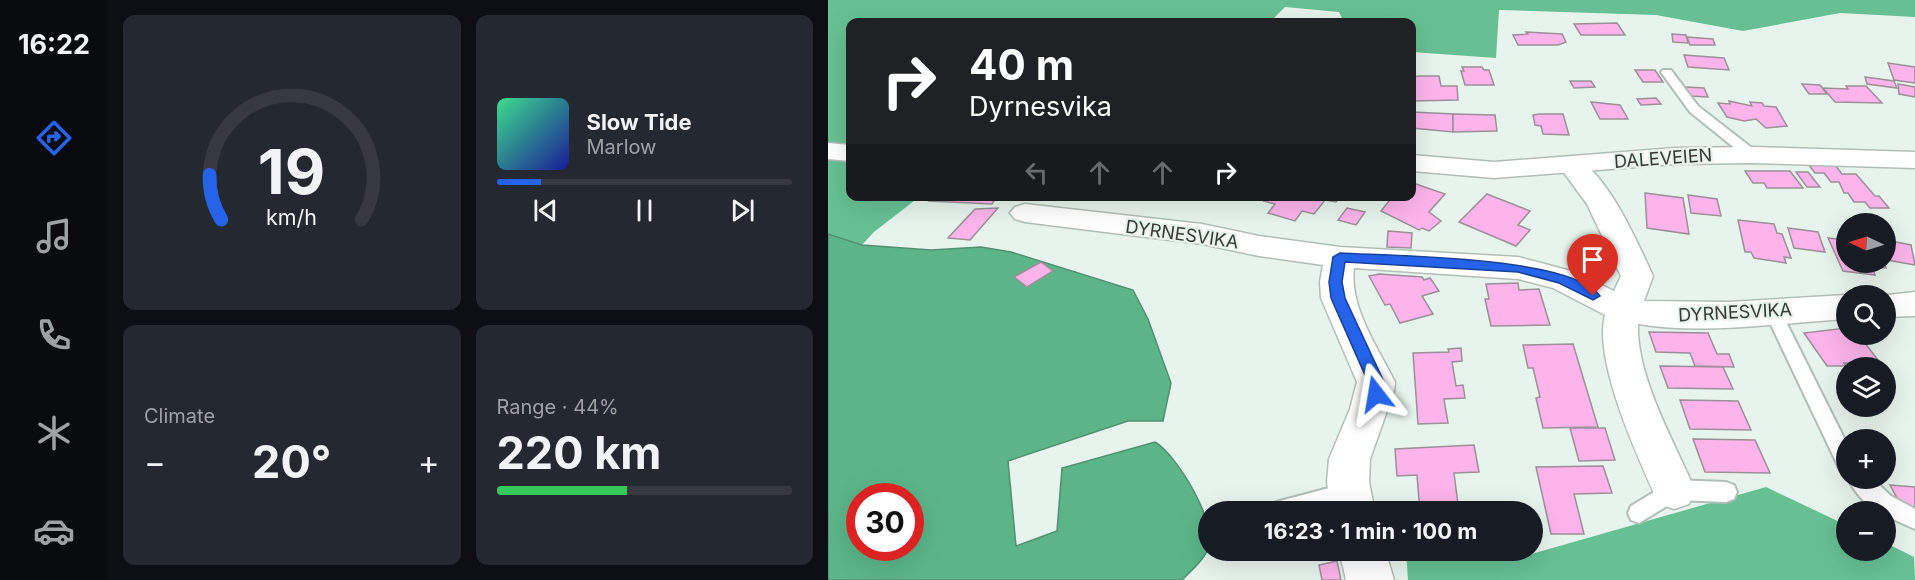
<!DOCTYPE html>
<meta charset="utf-8">
<style>
:root{--surface:#171b24;--page:#242831;--text:#f1f3f6;--muted:#9ea1a6;--line:#363941;--accent:#2563eb}
body{margin:0;font-family:Inter,sans-serif;background:var(--page);color:var(--text);height:100vh;display:flex;flex-direction:column;font-size:22px;white-space:nowrap}
*{box-sizing:border-box;margin:0}
p{font-size:20px;color:var(--muted)}
.icon{flex:none;width:33px;height:33px;fill:none;stroke:currentColor;stroke-width:2;stroke-linecap:round;stroke-linejoin:round}
.map{position:relative;flex:1;overflow:hidden}
.drawer{display:flex;flex-direction:column;gap:15px;padding:15px;background:#0d0f14;width:720px}
.drawer>*{flex:none}
.banner{position:absolute;left:18px;top:18px;width:570px;height:183px;border-radius:12px;box-shadow:0 6px 24px #0002;background:#202124;color:#fff;overflow:hidden}
.needle{width:39px;rotate:274deg}
.fabs{position:absolute;left:1008px;top:213px;display:grid;gap:12px}
.fabs a{display:grid;place-items:center;width:60px;height:60px;border-radius:50%;background:var(--surface);box-shadow:0 6px 24px #0002;font-size:30px}
.speed{position:absolute;left:18px;top:483px;display:flex;gap:12px;font-size:30px;font-weight:700;text-align:center}
.speed>*{display:grid;place-content:center;width:78px;height:78px;border-radius:50%;background:var(--surface);box-shadow:0 6px 24px #0002;line-height:1}
.speed .limit{border:9px solid #d22;background:#fff;color:#111}
.pin{position:absolute;display:grid;place-items:center;width:51px;height:51px;color:#fff;margin:-62px -26px;border-radius:50% 50% 50% 0;rotate:-45deg;box-shadow:0 0 6px #0007}
.pin .icon{rotate:45deg}
.me{position:absolute;width:66px;margin:-33px;rotate:346deg;stroke-linejoin:round;filter:drop-shadow(0 0 4px #0008)}
.turn{display:flex;align-items:center;gap:21px;height:126px;padding:0 24px;font-size:27px}
.turn .icon{width:78px;height:78px;stroke-width:2.5}
.turn b{display:block;font-size:42px;line-height:51px}
.lanes{display:flex;align-items:center;height:57px;padding:0 24px;background:#0003;justify-content:center;gap:30px;direction:ltr}
.lanes .off{opacity:.35}
.big{font-size:45px;font-weight:700;line-height:1.1}
.drawer .tile{flex:1;display:flex;flex-direction:column;justify-content:center;gap:9px;min-width:0;padding:0 21px;border-radius:12px;background:var(--page)}
.drawer .dial{align-items:center;gap:0}
.dial svg{height:156px;overflow:visible;fill:none;stroke:var(--line);stroke-width:7;stroke-linecap:round;text-anchor:middle}
.dial text{fill:var(--text);stroke:none}
.song{display:flex;align-items:center;gap:18px}
.cover{width:72px;height:72px;border-radius:9px;background:linear-gradient(135deg,hsl(150 70% 55%),hsl(240 70% 35%))}
.played{height:6px;border-radius:3px;background:linear-gradient(90deg,var(--accent) 15%,var(--line) 15%)}
.keys{display:flex;justify-content:space-around;direction:ltr}
.heat{display:flex;justify-content:space-between;align-items:center;font-size:33px;direction:ltr}
.charge{height:9px;border-radius:4px;background:linear-gradient(90deg,#34c759 44%,var(--line) 0)}
.drawer .tiles{flex:1;display:grid;gap:15px;grid-template-columns:repeat(2,1fr)}
.trip{position:absolute;left:370px;top:501px;width:345px;height:60px;border-radius:30px;background:var(--surface);box-shadow:0 6px 24px #0002;font-weight:700;line-height:60px;text-align:center}
main{display:flex;flex:1;min-height:0}
.dock{display:flex;flex-direction:column;width:108px;justify-content:space-around;align-items:center;background:#090b0e;color:var(--muted)}
.dock .icon{width:42px;height:42px}
.dock .selected{color:var(--accent)}
.dock b{font-size:27px;color:var(--text)}
.map>svg:first-child{display:block}
</style>
<main>
<nav class="dock">
<b>16:22</b>
<svg class="icon selected" aria-label="directions" viewBox="0 0 24 24"><path d="M12 3l9 9-9 9-9-9zM9 14v-3h6M13 9l2 2-2 2"/></svg>
<svg class="icon" aria-label="music" viewBox="0 0 24 24"><path d="M9 18V5l10-2v13"/><circle cx="6" cy="18" r="3"/><circle cx="16" cy="16" r="3"/></svg>
<svg class="icon" aria-label="phone" viewBox="0 0 24 24"><path d="M5 4h4l2 5-3 2q2 4 5 5l2-3 5 2v4C11 20 4 13 5 4z"/></svg>
<svg class="icon" aria-label="climate" viewBox="0 0 24 24"><path d="M12 3v18M4 7l16 10M4 17L20 7"/></svg>
<svg class="icon" aria-label="car" viewBox="0 0 24 24"><path d="M5 17H2v-5l4-1 3-4h7l3 4 3 1v5h-3M9 17h6M6 11h13"/><circle cx="7" cy="17" r="2"/><circle cx="17" cy="17" r="2"/></svg>
</nav>
<section class="drawer">
<div class="tiles">
<div class="tile dial"><svg viewBox="0 0 100 80">
<path d="M14 69A42 42 0 1 1 86 69"/>
<path d="M14 69A42 42 0 0 1 8 46" stroke="#2563eb"/>
<text x="50" y="56" font-size="32" font-weight="700">19</text>
<text x="50" y="72" font-size="11">km/h</text>
</svg></div>
<div class="tile">
<div class="song"><i class="cover"></i><div><b>Slow Tide</b><p>Marlow</p></div></div>
<div class="played"></div>
<div class="keys"><svg class="icon" aria-label="previous" viewBox="0 0 24 24"><path d="M18 5L8 12l10 7zM5 5v14"/></svg><svg class="icon" aria-label="pause" viewBox="0 0 24 24"><path d="M8 5v14M16 5v14"/></svg><svg class="icon" aria-label="next" viewBox="0 0 24 24"><path d="M6 5l10 7-10 7zM19 5v14"/></svg></div>
</div>
<div class="tile"><p>Climate</p>
<div class="heat"><a>−</a><b class="big">20°</b><a>+</a></div>
</div>
<div class="tile"><p>Range · 44%</p><b class="big">220 km</b><div class="charge"></div></div>
</div>
</section>
<div class="map">
<svg width="1087" height="580" viewBox="0 0 1087 580">
<rect width="100%" height="100%" fill="#e7f4ed"/>
<g fill="#67c094">
<polygon points="0,0 1087,0 1087,17 1012,13 915,31 828,15 671,10 668,58 584,52 584,22 516,22 511,12 457,7 442,22 22,22 22,196 91,197 46,232 34,245 0,234"/>
<polygon points="938,487 1018,525 1018,550 1058,550 1058,543 1086,557 1087,580 580,580 578,551 625,551 637,557 700,555"/>
</g>
<path fill="#5cb589" stroke="#519071" stroke-width="1.5" fill-rule="evenodd" d="M0 234 34 245 103 250 153 247 183 252 305 290 320 319 343 383 335 421H300L180 461 188 546 229 531 234 468 327 442C349 455 389 522 381 547 376 560 363 571 354 580H0ZM32 496H82V548H32Z"/>
<g fill="#fcb4eb" stroke="#9b9098" stroke-width="1.5">
<polygon points="789,23 797,35 753,35 746,24"/>
<polygon points="698,32 734,34 738,42 730,45 690,45 685,35 700,34"/>
<polygon points="844,34 858,35 860,43 845,42"/>
<polygon points="859,37 885,39 887,45 862,45"/>
<polygon points="856,55 896,58 901,70 860,67"/>
<polygon points="1060,63 1087,67 1087,83 1066,80"/>
<polygon points="634,67 654,67 656,70 661,70 666,85 637,85 633,71 636,71"/>
<polygon points="807,70 827,70 835,82 815,82"/>
<polygon points="591,76 611,76 613,86 629,86 630,100 584,101 584,77"/>
<polygon points="1037,77 1066,81 1069,88 1039,84"/>
<polygon points="742,81 763,81 767,87 746,88"/>
<polygon points="974,84 992,85 999,94 981,94"/>
<polygon points="1070,84 1087,87 1087,97 1071,94"/>
<polygon points="1018,86 1038,86 1054,103 1007,102 995,88 1020,89"/>
<polygon points="857,87 876,88 880,97 861,96"/>
<polygon points="828,98 833,104 813,105 809,99"/>
<polygon points="901,101 924,106 922,102 934,103 936,106 948,107 959,126 938,128 928,119 916,121 899,117 890,103 902,104"/>
<polygon points="763,102 792,105 800,119 772,119"/>
<polygon points="584,112 625,114 625,132 584,128"/>
<polygon points="625,114 667,115 669,131 625,132"/>
<polygon points="711,114 735,114 741,135 715,134 713,126 707,125 705,115"/>
<polygon points="980,164 1007,165 1014,174 1028,174 1047,196 1051,196 1061,208 1042,208 1037,202 1026,202 1020,193 1016,193 1011,182 1003,182 996,173 987,173"/>
<polygon points="917,171 962,171 975,188 939,188 936,183 925,183"/>
<polygon points="968,172 980,172 992,187 979,187"/>
<polygon points="588,184 617,194 601,212 613,221 601,231 594,228 591,230 553,211 565,196 584,196 584,185"/>
<polygon points="817,193 855,198 861,234 819,228"/>
<polygon points="659,194 702,211 690,225 702,230 688,246 631,222"/>
<polygon points="860,195 889,199 893,216 863,213"/>
<polygon points="105,196 169,196 164,204 101,201"/>
<polygon points="440,196 512,196 508,202 497,200 486,214 474,211 467,221 440,213 447,204 436,201"/>
<polygon points="170,208 142,240 120,238 147,209"/>
<polygon points="519,208 537,212 528,225 510,220"/>
<polygon points="910,220 946,224 949,233 954,234 963,258 956,257 958,263 926,258 923,252 917,252"/>
<polygon points="960,228 990,232 997,252 966,248"/>
<polygon points="560,231 584,233 583,248 559,247"/>
<polygon points="1000,238 1018,240 1018,262 1055,262 1058,268 1044,267 1047,275 1015,271"/>
<polygon points="1058,240 1083,245 1087,265 1059,260"/>
<polygon points="213,262 225,271 199,287 186,277"/>
<polygon points="551,274 594,277 596,280 602,278 611,291 594,296 605,314 572,323 562,304 557,305 541,276"/>
<polygon points="690,283 691,290 711,289 722,325 663,326 657,299 661,299 658,284"/>
<polygon points="1018,328 1018,334 1030,334 1053,364 1016,363 1018,366 999,366 976,333"/>
<polygon points="821,332 880,333 889,354 901,354 906,367 867,366 862,353 828,352"/>
<polygon points="745,344 770,427 715,428 708,398 712,397 705,368 700,368 695,345"/>
<polygon points="633,348 634,361 624,362 628,386 635,385 637,398 616,399 620,423 590,424 585,353 621,352 620,349"/>
<polygon points="832,366 895,367 905,389 840,388"/>
<polygon points="852,400 910,401 923,430 862,429"/>
<polygon points="742,428 777,428 787,460 751,461"/>
<polygon points="865,439 927,440 942,473 877,472"/>
<polygon points="646,445 651,472 626,473 631,512 592,512 589,475 569,476 567,449"/>
<polygon points="775,466 784,493 746,494 756,534 723,534 708,467"/>
<polygon points="1062,485 1087,487 1087,509 1075,509"/>
<polygon points="457,550 479,550 480,554 458,556"/>
<polygon points="509,561 513,580 494,580 491,565"/>
</g>
<g fill="none" stroke-linecap="round" stroke-linejoin="round">
<g stroke="#b1beb7" stroke-width="4">
<g id="lane">
<polygon points="835,70 843,70 870,106 929,152 929,158 919,158 862,112 833,72"/>
<polygon points="944,304 952,310 1018,442 1018,471 1011,468 936,310"/>
<path d="M1020 478H1044L1063 496 1087 509V529L1058 516V512C1042 512 1026 492 1020 478Z"/>
<polygon points="846,480 898,482 906,485 909,492 906,499 898,502 849,500 811,523 803,520 800,513 803,506"/>
<path d="M520 483 528 486 531 493 528 500C497 511 469 512 437 512L440 505 448 502Z"/>
</g>
</g>
<g stroke="#b1beb7" stroke-width="3">
<g id="street">
<path d="M744 158C777 166 811 246 825 276L816 301 901 302 1018 295 1020 296 1018 319C952 323 875 335 810 324 808 377 847 443 867 490L861 504 846 509 831 504C811 460 765 361 777 315L725 288 690 279 526 268C521 307 550 348 567 382L566 391 542 459 541 482 547 512H503L499 482 501 459 522 409 529 382 493 298 492 282 495 265 431 256 374 244 197 222 187 219 182 213 187 207 197 204 374 224 431 236 512 247 690 257 747 272 786 291 793 276 759 204 731 166 734 160Z"/>
<polygon points="1087,292 1087,316 1058,317 1058,296 1050,296"/>
<polygon points="511,550 557,550 566,580 518,580"/>
</g>
</g>
<g stroke="#b1beb7" stroke-width="3">
<g id="secondary">
<polygon points="0,143 22,145 22,161 0,159"/>
<polygon points="924,147 1087,152 1087,168 924,163 847,164 666,178 584,171 584,155 666,162 847,148"/>
</g>
</g>
<use href="#lane" fill="#fff" fill-rule="evenodd"/>
<use href="#street" fill="#fff" fill-rule="evenodd"/>
<use href="#secondary" fill="#fff" fill-rule="evenodd"/>
</g>
<path fill="#2563eb" stroke="#184099" stroke-width="1.5" d="M512 253C562 256 744 256 772 296L765 300 731 283 690 272 517 262 514 282 517 298 556 382 555 394 548 400 540 394V382L503 298 501 282 505 257Z"/>
<g text-anchor="middle" dominant-baseline="central" stroke-width="4.5" stroke-linejoin="round" paint-order="stroke">
<g font-size="18" fill="#363b38" stroke="#e7f4ed">
<text transform="translate(835 158) rotate(-4)">DALEVEIEN</text>
<text transform="translate(354 234) rotate(8)">DYRNESVIKA</text>
<text transform="translate(907 312) rotate(-3)">DYRNESVIKA</text>
</g>
</g>
</svg>
<div class="fabs">
<a><svg class="needle" viewBox="-14 -14 28 28"><path d="M0-13l5 13h-10z" fill="#e53935"/><path d="M0 13l5-13h-10z" fill="#9ea1a6"/></svg></a>
<a><svg class="icon" aria-label="search" viewBox="0 0 24 24"><circle cx="10" cy="10" r="6"/><path d="M15 15l6 6"/></svg></a>
<a><svg class="icon" aria-label="layers" viewBox="0 0 24 24"><path d="M12 4l9 5-9 5-9-5zM3 14l9 5 9-5"/></svg></a>
<a>+</a>
<a>−</a>
</div>
<div class="speed"><div class="limit">30</div></div>
<div class="pin" style="left:765px;top:296px;background:#d93025"><svg class="icon" aria-label="arrive" viewBox="0 0 24 24"><path d="M6 21V4h12l-3 4 3 4H6"/></svg></div>
<svg class="me" style="left:548px;top:394px" viewBox="-20 -20 40 40"><path d="M0-17L14 15 0 8-14 15z" fill="#2563eb" stroke="#fff" stroke-width="4"/></svg>
<div class="trip">16:23 · 1 min · 100 m</div>
<div class="banner">
<div class="turn"><svg class="icon" aria-label="right" viewBox="0 0 24 24"><path d="M7 20v-9h11M14 6l5 5-5 5"/></svg><div><b>40 m</b>Dyrnesvika</div></div>
<div class="lanes"><svg class="icon off" aria-label="left" viewBox="0 0 24 24"><path d="M17 20v-9H6M10 6l-5 5 5 5"/></svg><svg class="icon off" aria-label="ahead" viewBox="0 0 24 24"><path d="M12 20V5M6 11l6-6 6 6"/></svg><svg class="icon off" aria-label="ahead" viewBox="0 0 24 24"><path d="M12 20V5M6 11l6-6 6 6"/></svg><svg class="icon" aria-label="right" viewBox="0 0 24 24"><path d="M7 20v-9h11M14 6l5 5-5 5"/></svg></div>
</div>
</div>
</main>
